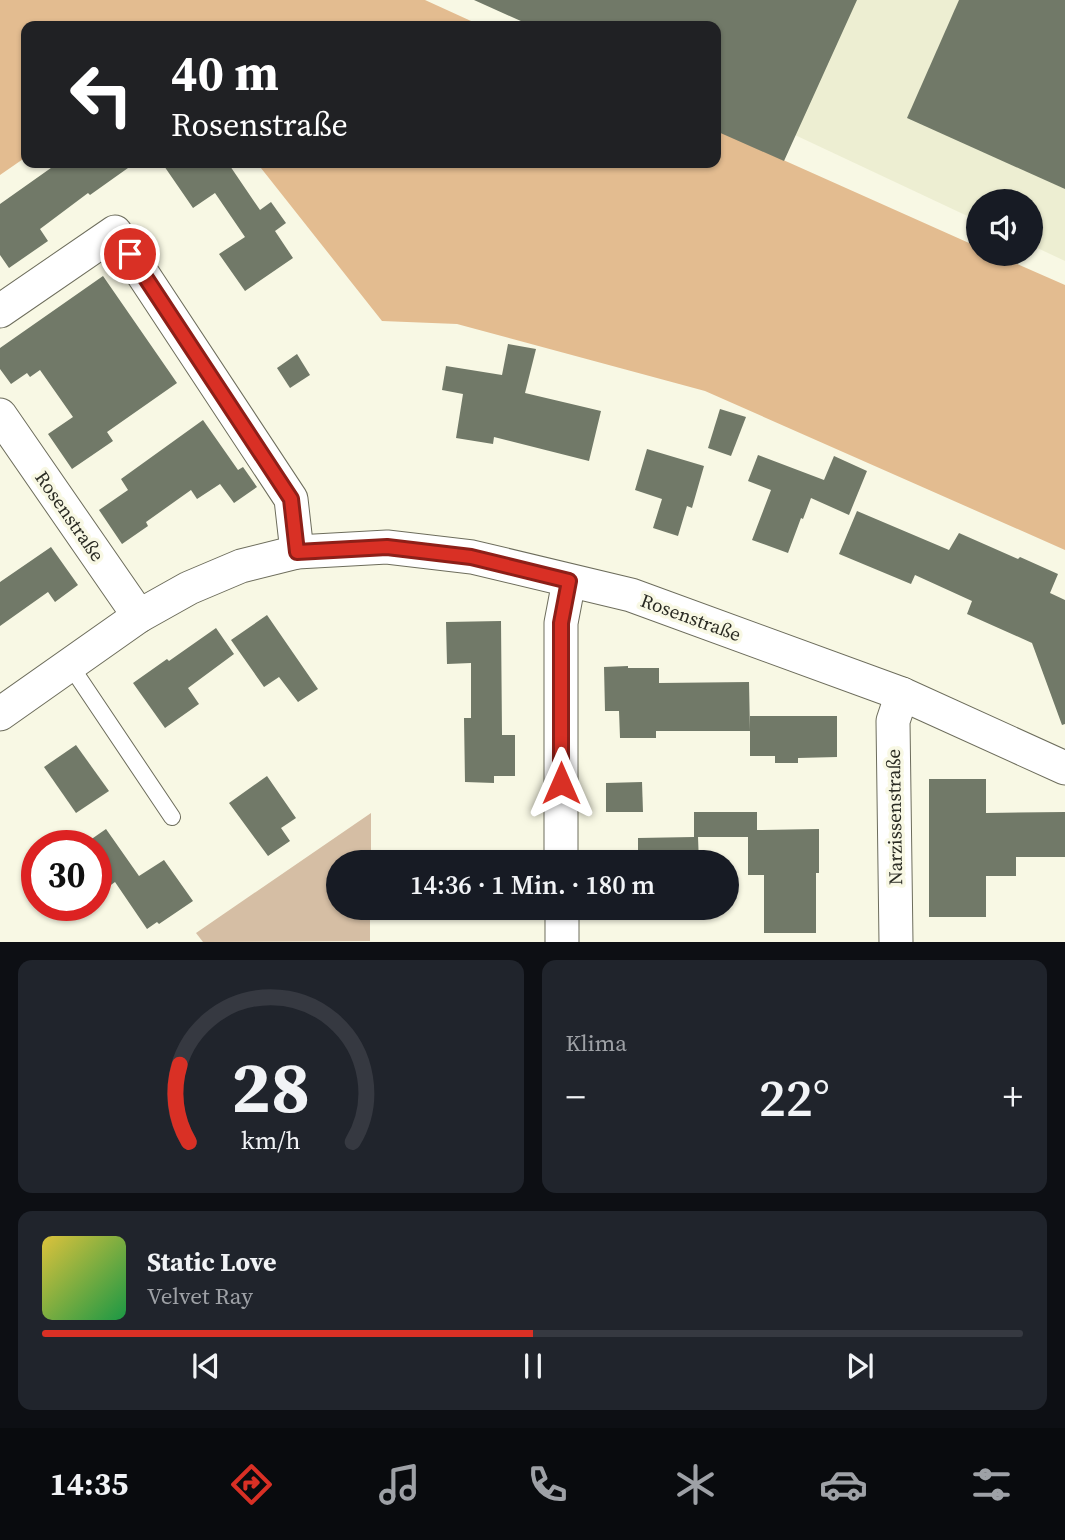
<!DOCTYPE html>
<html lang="de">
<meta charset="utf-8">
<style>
:root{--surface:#171b24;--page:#20242c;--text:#f1f3f6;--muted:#9ea1a6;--line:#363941;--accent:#d93025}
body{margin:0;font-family:"Source Serif 4",serif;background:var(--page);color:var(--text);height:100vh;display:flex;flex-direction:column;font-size:26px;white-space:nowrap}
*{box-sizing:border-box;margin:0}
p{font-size:23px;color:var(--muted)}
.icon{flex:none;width:38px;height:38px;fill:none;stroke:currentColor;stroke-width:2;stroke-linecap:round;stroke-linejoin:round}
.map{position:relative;height:942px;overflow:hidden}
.details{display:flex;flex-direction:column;gap:18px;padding:18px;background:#0d0f14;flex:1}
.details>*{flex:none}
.top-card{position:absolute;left:21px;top:21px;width:700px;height:147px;border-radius:14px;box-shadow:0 2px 5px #0004;background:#202124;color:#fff;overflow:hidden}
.buttons{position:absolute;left:966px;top:189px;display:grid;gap:14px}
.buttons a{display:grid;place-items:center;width:77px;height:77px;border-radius:50%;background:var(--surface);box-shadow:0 2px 5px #0004;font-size:35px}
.speed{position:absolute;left:21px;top:830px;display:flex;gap:14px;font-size:35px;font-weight:700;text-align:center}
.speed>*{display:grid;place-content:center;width:91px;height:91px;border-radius:50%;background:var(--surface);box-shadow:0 2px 5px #0004;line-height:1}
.speed .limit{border:10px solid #d22;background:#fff;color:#111}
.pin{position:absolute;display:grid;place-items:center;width:60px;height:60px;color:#fff;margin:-30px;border:4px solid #fff;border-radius:50%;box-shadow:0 2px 7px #0007}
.me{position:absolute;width:77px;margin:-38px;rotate:0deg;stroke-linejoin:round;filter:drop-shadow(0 0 5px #0008)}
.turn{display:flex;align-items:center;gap:24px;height:147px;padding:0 35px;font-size:32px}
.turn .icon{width:91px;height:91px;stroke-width:2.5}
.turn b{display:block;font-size:49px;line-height:60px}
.big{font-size:52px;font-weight:600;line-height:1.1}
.details .card{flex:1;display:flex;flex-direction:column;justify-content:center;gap:10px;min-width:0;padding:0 24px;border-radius:14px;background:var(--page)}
.details .dial{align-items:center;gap:0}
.dial svg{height:182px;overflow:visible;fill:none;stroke:var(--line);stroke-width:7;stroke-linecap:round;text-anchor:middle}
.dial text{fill:var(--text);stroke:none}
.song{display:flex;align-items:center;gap:21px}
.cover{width:84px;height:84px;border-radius:10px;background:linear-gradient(135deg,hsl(50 70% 55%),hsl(140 70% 35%))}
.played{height:7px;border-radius:4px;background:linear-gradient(90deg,var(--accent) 50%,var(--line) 50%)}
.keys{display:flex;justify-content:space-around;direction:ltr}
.heat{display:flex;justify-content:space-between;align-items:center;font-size:38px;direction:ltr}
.details .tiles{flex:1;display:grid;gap:18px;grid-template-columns:1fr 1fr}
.card:last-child{grid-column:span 2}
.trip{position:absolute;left:326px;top:850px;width:413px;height:70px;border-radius:35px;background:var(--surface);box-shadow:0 2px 5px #0004;font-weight:600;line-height:70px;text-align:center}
.menu{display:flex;height:112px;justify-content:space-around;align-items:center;background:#090b0e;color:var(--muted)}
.menu .icon{width:49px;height:49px}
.menu .active{color:var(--accent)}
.menu b{font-size:32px;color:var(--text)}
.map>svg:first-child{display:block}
</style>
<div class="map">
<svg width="1065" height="942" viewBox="0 0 1065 942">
<rect width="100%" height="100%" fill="#f8f8e4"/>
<polygon fill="#edeed2" points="507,0 1065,0 1065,261 1031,245 1031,201 978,201 978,221 716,98 716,26 563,26"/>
<polygon fill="#d5bea4" points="371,813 371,863 338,863 338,908 370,908 370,941 203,942 196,933"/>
<g fill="#e3bc90">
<polygon points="0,0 425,0 482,26 26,26 26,157 0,175"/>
<polygon points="716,130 978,247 978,254 994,254 1065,285 1065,550 705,391 457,324 382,321 257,163 716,163"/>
</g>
<g fill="#717968">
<polygon points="474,0 857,0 784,161 716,131 716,26 532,26"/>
<polygon points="959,0 1065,0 1065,189 907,118"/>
<polygon points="58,163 135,163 90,195 88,193 40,229 48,241 9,268 0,255 0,204"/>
<polygon points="162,163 228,163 260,210 271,202 286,223 275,231 293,258 245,291 219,254 245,237 215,193 193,208"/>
<polygon points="103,276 177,383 107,432 113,441 72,469 48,434 73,417 40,370 30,377 27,373 11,384 0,369 0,348"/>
<polygon points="508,344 536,349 525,393 601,411 589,461 494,437 493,444 456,438 463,394 442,390 446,366 502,375"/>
<polygon points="297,354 310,375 290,388 277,368"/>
<polygon points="720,409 746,417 731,456 708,448"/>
<polygon points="203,420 238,470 243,467 257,487 234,503 220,484 197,499 191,490 146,522 148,526 122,544 99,510 128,490 121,479"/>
<polygon points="647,449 704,466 692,508 687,506 678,536 653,528 662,499 635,490"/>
<polygon points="758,455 824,480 834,456 867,471 849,515 811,498 803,519 801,518 788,553 752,540 771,490 748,481"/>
<polygon points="857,511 949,550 959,533 1018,559 1020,557 1058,574 1050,593 1065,600 1065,724 1062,725 1032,643 967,614 972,601 915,575 911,584 839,554"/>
<polygon points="51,547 78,585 55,602 48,592 0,626 0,582"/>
<polygon points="267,615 318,689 298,702 279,677 264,687 231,640"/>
<polygon points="501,621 502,735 515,735 515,776 494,776 494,783 465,782 464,718 471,718 471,663 447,664 446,622"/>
<polygon points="216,628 234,654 188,688 199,704 165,728 133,683 167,659 169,661"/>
<polygon points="628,666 628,668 659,668 659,683 749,682 750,731 656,731 656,738 620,738 619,711 605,711 604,667"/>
<polygon points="750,716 837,716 837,757 798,758 798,763 775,763 775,756 750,756"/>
<polygon points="76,745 109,791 76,813 44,767"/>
<polygon points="267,776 296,818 281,828 290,841 268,856 229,803"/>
<polygon points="929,779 986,779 986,813 1065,812 1065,857 1016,857 1016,876 986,876 986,917 929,917"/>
<polygon points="642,782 643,812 606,812 606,783"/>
<polygon points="694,812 757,812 757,830 819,829 819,873 816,873 816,933 764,933 764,875 748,875 748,837 698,837 699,863 638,863 638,838 694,837"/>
<polygon points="106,829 139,876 164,860 193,901 159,924 157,922 147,929 115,882 108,887 96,871 96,845 83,845"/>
</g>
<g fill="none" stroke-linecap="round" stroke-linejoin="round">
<g stroke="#6d6d5c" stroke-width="18">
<polyline id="service" points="70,665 172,817"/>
</g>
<g stroke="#6d6d5c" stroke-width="35">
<g id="minor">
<polyline points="0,311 115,232 291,499 297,552"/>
<polyline points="0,415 139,616"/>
<polyline points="0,714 139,616 189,588 241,566 297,552 387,547 472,557 631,595 902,694 1065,768"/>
<polyline points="561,863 561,623 569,581"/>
<polyline points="562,908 562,942"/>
<polyline points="896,942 893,721 902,694"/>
</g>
</g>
<use href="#service" stroke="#fff" stroke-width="16"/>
<use href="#minor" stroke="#fff" stroke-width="33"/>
</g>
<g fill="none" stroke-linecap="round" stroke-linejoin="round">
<g stroke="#8d1f18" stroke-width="18">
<polyline id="route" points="130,254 291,499 297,552 387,547 471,557 569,581 561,623 561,783"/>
</g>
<use href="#route" stroke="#d93025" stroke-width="12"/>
</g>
<g text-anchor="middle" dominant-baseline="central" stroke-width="7" stroke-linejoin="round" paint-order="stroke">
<g font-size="19" fill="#2a2b23" stroke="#f8f8e4">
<text transform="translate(70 516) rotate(55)">Rosenstraße</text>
<text transform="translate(691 617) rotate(20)">Rosenstraße</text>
<text transform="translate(894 817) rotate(-91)">Narzissenstraße</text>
</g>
</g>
</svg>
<div class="buttons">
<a><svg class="icon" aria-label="sound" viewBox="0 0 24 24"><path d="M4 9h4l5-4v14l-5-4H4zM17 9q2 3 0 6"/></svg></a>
</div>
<div class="speed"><div class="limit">30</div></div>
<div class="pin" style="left:130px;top:254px;background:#d93025"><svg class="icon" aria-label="arrive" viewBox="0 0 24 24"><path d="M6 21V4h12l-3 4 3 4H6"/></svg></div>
<svg class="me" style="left:561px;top:783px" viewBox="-20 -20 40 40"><path d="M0-17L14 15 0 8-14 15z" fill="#d93025" stroke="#fff" stroke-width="4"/></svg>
<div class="trip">14:36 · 1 Min. · 180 m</div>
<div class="top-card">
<div class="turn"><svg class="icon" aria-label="left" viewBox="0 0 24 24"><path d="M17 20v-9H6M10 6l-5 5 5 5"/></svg><div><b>40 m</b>Rosenstraße</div></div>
</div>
</div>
<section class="details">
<div class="tiles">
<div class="card dial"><svg viewBox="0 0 100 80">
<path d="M14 69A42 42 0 1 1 86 69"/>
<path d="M14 69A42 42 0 0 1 10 35" stroke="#d93025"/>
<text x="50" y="56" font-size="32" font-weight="700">28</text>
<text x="50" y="72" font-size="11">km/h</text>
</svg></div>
<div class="card"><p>Klima</p>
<div class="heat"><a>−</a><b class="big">22°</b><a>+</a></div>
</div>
<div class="card">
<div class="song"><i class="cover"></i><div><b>Static Love</b><p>Velvet Ray</p></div></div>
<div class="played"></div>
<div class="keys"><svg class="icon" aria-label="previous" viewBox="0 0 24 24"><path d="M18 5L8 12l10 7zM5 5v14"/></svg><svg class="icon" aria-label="pause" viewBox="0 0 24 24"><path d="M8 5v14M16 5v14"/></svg><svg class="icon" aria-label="next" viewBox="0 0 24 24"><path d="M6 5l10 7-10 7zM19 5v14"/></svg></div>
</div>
</div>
</section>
<nav class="menu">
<b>14:35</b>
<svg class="icon active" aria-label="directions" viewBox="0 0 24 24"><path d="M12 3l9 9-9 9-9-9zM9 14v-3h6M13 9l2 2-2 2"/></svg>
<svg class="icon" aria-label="music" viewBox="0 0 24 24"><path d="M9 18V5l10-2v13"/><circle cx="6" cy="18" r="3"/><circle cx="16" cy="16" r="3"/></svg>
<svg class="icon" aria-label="phone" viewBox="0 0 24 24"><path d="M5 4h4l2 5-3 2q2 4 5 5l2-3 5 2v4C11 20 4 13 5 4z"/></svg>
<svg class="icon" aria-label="climate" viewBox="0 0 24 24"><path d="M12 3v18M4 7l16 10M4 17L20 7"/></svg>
<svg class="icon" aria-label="car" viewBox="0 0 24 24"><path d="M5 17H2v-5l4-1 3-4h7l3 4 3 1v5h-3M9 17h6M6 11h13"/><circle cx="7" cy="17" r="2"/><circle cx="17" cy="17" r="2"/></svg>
<svg class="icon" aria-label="filters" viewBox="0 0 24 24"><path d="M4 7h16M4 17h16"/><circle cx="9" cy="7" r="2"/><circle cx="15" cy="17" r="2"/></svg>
</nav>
